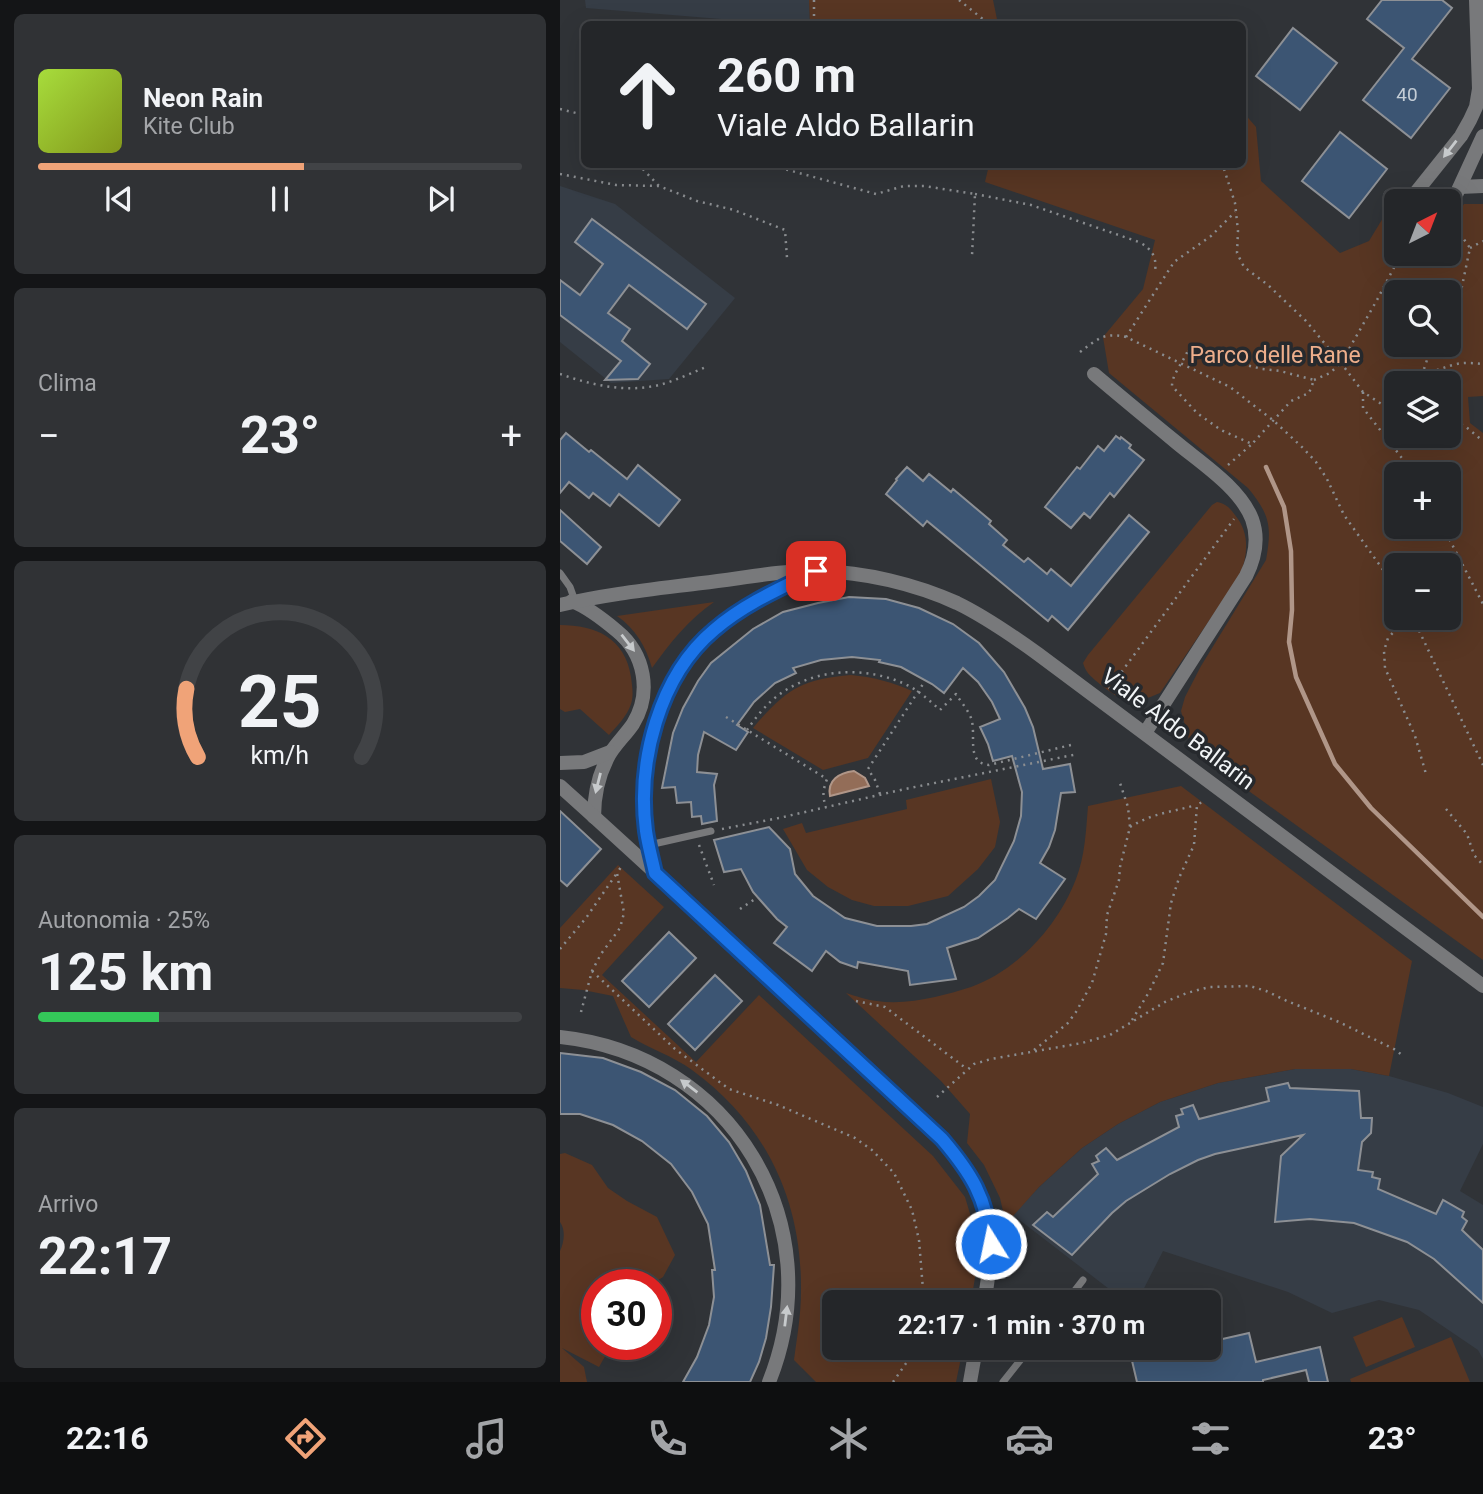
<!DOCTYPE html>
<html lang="it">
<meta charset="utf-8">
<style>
:root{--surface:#242629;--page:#303235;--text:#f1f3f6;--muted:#a3a5a8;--line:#414346;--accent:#f0a378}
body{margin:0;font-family:Roboto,sans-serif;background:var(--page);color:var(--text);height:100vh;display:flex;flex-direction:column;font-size:26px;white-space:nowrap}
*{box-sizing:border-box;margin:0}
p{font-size:23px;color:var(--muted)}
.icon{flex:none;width:38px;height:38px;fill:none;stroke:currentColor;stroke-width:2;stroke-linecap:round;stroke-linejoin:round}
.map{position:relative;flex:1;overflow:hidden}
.sheet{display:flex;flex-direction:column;gap:14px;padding:14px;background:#141517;width:560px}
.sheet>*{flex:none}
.banner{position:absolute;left:21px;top:21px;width:665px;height:147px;border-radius:10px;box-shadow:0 7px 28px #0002,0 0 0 2px var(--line);background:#242629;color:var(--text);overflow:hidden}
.needle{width:46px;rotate:42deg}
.controls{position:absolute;left:824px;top:189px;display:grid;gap:14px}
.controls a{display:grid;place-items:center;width:77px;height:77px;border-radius:10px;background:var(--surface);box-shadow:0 7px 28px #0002,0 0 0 2px var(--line);font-size:35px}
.speed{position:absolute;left:21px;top:1269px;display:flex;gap:14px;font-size:35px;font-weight:700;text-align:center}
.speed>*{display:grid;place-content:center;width:91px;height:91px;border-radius:50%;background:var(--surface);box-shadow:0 7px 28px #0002,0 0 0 2px var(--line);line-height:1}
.speed .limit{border:10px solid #d22;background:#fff;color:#111}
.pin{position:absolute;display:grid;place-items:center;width:60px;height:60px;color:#fff;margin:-30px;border-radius:14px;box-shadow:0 4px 10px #0006}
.me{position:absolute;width:77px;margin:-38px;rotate:350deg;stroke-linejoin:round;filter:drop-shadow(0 0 5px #0008)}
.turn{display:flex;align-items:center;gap:24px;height:147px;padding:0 21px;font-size:32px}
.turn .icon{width:91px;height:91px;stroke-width:2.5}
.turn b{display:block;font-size:49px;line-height:60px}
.big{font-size:52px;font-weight:700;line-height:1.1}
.sheet .card{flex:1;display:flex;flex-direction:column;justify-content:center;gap:10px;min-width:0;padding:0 24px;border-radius:10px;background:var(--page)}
.sheet .dial{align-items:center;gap:0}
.dial svg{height:182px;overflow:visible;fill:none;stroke:var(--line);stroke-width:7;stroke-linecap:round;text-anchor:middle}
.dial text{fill:var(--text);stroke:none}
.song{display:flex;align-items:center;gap:21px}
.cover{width:84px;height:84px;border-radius:10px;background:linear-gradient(135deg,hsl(80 70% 55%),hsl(70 70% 35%))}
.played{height:7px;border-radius:4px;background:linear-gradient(90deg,var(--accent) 55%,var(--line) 55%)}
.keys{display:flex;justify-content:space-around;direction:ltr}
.heat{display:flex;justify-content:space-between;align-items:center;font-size:38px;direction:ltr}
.charge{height:10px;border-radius:5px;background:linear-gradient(90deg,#34c759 25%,var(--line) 0)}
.trip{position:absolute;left:262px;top:1290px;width:399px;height:70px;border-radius:10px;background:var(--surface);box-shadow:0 7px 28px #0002,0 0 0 2px var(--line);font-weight:700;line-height:70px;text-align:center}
.tabs{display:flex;height:112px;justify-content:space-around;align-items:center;background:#0e0f10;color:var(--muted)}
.tabs .icon{width:49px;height:49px}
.tabs .active{color:var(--accent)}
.tabs b{font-size:32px;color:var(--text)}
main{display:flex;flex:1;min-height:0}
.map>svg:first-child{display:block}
</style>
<main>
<section class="sheet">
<div class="card">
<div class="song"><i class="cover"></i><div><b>Neon Rain</b><p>Kite Club</p></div></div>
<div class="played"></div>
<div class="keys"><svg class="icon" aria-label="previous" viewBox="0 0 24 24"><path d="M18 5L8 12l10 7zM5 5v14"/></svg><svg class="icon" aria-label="pause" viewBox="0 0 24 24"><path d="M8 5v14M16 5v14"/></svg><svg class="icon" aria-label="next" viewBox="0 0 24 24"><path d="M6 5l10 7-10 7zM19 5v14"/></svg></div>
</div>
<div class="card"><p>Clima</p>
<div class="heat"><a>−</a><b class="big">23°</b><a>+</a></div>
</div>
<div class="card dial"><svg viewBox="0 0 100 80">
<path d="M14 69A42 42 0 1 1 86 69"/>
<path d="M14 69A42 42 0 0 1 9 39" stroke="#f0a378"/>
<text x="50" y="56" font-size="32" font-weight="700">25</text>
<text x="50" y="72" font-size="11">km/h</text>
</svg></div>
<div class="card"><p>Autonomia · 25%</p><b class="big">125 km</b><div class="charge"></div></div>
<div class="card"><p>Arrivo</p><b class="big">22:17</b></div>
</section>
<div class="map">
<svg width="923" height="1382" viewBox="0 0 923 1382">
<rect width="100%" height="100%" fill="#303337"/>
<g fill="#363d46">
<polygon points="25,0 249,0 250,24 222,24 26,8"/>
<polygon points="0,186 55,204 175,298 109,379 51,383 0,342"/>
<polygon points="735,1069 791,1069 829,1076 888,1093 923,1107 923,1144 900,1191 923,1205 923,1359 918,1350 859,1310 819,1300 772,1313 728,1292 603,1251 577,1302 566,1302 453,1215 479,1187 522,1148 558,1124 600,1102 658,1083"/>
</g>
<g fill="#583623" fill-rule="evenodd">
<polygon points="249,0 433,0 438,24 250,24"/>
<path d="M683 112 696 127 701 181 780 253 809 241 826 213 836 221V254H889V228L904 204H923V396L908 397 910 423 923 433V960L643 758 629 740 621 711 625 697 641 666 706 560C712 526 710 515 688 488L549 373 543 337 583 289 595 240 425 182 429 165 682 164ZM836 292H889V345H836ZM836 383H889V436H836ZM889 474V527H836V474ZM836 565H889V618H836Z"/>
<path d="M657 502C666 504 669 507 675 515 690 533 688 554 680 575L600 693C572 705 565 704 541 685 533 678 526 674 523 663L528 655 652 505Z"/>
<path d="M154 602C129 619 110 643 92 668 86 647 76 629 57 616Z"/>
<path d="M0 625C36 625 65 638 71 677 72 686 74 695 71 704 67 716 57 726 49 735L20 709 5 712 0 709Z"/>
<path d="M291 675C313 677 332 682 352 691L308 758 263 770 193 728C225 690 241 679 291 675Z"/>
<polygon points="431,779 440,822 435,847 418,869 388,896 348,906 314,906 292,900 268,887 247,870 223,829 242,823 246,833 347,809 346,800"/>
<path d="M621 786 852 961 829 1076 791 1069H735L658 1083 600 1102 558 1124 522 1148 479 1187 446 1224 440 1198 424 1165 407 1143 410 1114 381 1081 286 993C296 996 306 1000 317 1001 336 1004 356 1001 375 997 387 994 399 991 411 987 458 970 498 926 516 879 525 856 526 831 528 806Z"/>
<path d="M58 865 104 907 42 975 136 1062 199 995 373 1156 405 1197 420 1247 411 1302H275V1348H403L396 1382H256L234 1360C237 1337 241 1315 241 1291 242 1200 206 1124 132 1070 113 1056 90 1049 71 1037L53 996 23 990 0 988V928Z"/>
<path d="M5 1153 32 1165 48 1188 67 1201 97 1217 115 1255 103 1277 92 1284H37V1344H52L39 1367 2 1348 24 1367 27 1382H0V1251C4 1243 6 1230 0 1222V1154Z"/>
<polygon points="842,1317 855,1347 806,1367 793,1337"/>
<polygon points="891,1337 910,1382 791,1382 790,1379"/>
</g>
<path fill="#936d58" stroke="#b09688" stroke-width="2" d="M294 771 305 778 309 786 270 796C267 780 279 773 294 771Z"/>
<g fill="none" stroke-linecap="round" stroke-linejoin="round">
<polyline stroke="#b09688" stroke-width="4.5" points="706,467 724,507 731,551 732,610 729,642 736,677 775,764 811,808 923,917"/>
</g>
<g fill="#3c5573" stroke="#8d9095" stroke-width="2">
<polygon points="822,0 882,0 892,8 852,59 890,88 851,138 803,100 844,48 807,19"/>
<polygon points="733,28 777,63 740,110 696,76"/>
<polygon points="780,132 827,169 789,218 742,181"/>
<polygon points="32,219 146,304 127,329 69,285 48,313 70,329 62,341 90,364 78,379 45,380 61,361 0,315 0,280 20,295 43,264 15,242"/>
<polygon points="6,433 29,452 31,450 67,479 78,465 120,500 99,526 59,494 50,506 33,493 29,498 9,482 0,493 0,440"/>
<polygon points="556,436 560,439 561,437 571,445 569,448 584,460 554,497 550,493 530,518 524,513 511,528 485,507 517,467 520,469 538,446 544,451"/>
<polygon points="347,467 363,481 369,474 391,492 393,489 431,521 429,524 447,540 443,545 464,562 468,558 487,574 491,569 511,586 569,515 589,532 508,630 492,616 488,621 367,521 363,526 326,494 337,480 336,479"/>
<polygon points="0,510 41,547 27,564 0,541"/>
<polygon points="289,597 326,599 359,608 393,624 419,643 444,672 465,708 473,727 483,769 510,764 515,792 501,793 495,830 489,847 480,863 505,879 476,919 459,909 448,918 418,938 387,948 396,979 350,985 348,971 298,962 297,968 280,962 266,951 252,971 214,943 227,927 217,919 193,892 181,869 164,872 154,840 209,827 230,849 235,874 253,896 285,918 317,926 351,926 367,924 404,907 419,896 435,880 454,841 461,816 462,792 452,756 433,761 428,744 420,727 440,719 432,702 418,682 403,668 384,693 372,684 341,667 319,662 320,660 292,657 261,660 233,668 236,673 215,683 194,702 177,725 188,732 176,750 144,732 138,755 137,772 157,774 154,785 157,821 142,824 141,816 132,817 131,802 117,803 115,787 102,788 113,733 123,708 138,681 151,663 193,629 223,612 258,603"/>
<polygon points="0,811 41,849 7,886 0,880"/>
<polygon points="109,932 136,958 89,1007 62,981"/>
<polygon points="155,975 182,1001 135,1050 108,1024"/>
<polygon points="0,1053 43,1058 81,1072 115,1090 147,1116 169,1142 186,1171 200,1205 210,1265 214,1265 211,1307 206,1338 199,1362 190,1382 123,1382 137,1357 149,1325 154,1297 152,1270 155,1270 148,1224 132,1192 111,1164 82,1141 53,1125 20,1114 0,1114"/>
<polygon points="728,1083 730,1088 799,1091 801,1118 812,1118 811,1133 802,1142 798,1170 813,1172 812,1177 820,1179 818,1189 876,1214 883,1200 904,1212 902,1217 907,1221 902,1230 923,1250 923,1303 874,1259 847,1242 794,1223 750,1219 715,1222 721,1156 743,1135 655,1154 638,1160 610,1174 566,1201 552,1213 512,1255 473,1225 487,1212 493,1217 538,1174 532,1164 539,1161 536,1156 546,1148 557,1160 619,1127 616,1116 623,1114 621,1109 633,1105 639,1119 709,1101 706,1088"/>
<polygon points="689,1333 696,1362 760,1347 768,1382 749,1382 746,1370 703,1380 703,1382 577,1382 569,1348 649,1348 649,1342"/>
</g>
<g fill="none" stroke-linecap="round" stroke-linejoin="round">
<g stroke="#8a8d90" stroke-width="2.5" stroke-dasharray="2 5" stroke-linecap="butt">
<polyline points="254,0 254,18"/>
<polyline points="399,0 429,24"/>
<polyline points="0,109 24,115"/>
<polyline points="78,164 99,186"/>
<polyline points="206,164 316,194 344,186 364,186 415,194 412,256"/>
<polyline points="664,169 675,203 678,231 677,253 684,267 708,285 746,321 781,363 803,392 823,405 836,403"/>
<polyline points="0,174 56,185 99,186 137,201 174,210 225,230 227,258"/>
<path d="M415 194 471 205 579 242C592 249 597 257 595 271"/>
<polyline points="910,248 923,241"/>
<polyline points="889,328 901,291 910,248 894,225"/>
<polyline points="566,337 614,262 651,236 675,212"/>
<path d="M628 350 702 369 720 371 754 380 749 393 731 401 692 444 661 430 637 413 612 386C612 374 623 363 628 350Z"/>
<path d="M520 352C538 339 543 332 566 337L670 387 714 421 743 448 756 462 767 479 784 515 836 588"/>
<path d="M863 372C876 372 881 368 893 365 902 362 913 363 923 364"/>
<path d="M0 374C32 385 65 393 99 385 115 381 131 373 146 367"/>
<polyline points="754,380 770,373 781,363 817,300 841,254"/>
<polyline points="849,383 863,372 867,360 878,345"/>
<polyline points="803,392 803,408 845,462 852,474"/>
<polyline points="826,403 836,394"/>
<polyline points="889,417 906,427 923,441"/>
<polyline points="668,465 692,444"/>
<polyline points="883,527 923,604"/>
<polyline points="847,618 828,638 824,651 825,668 855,736 866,774"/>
<polyline points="853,618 923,765"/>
<polyline points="549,689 674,519"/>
<path d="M166 717 267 779C263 790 262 796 266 807"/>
<path d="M187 730C196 717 207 703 220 694 256 668 305 666 345 684 358 690 369 700 380 710L396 694C401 702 408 710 411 718 417 734 405 763 429 765L515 744"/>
<polyline points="320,794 315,780 308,769 365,681"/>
<polyline points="886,809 907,834 914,855 923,865"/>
<path d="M570 827C592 813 613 812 636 805"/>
<polyline points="162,829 219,818 345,789 518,754"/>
<polyline points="139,845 154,885"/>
<polyline points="180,909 198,897"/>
<polyline points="0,949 26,918 57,873"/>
<polyline points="32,971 115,1049 169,1089 218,1105 295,1138 312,1150 334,1173 352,1210 359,1240 364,1302"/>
<polyline points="296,1001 325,1007 407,1069"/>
<polyline points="21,1012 32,971 41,954 60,928 64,913 57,873 63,864"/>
<polyline points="572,1020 589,992 603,963 611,903 619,878 634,845 637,805 642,802"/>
<polyline points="474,1050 507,1024 516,1012 532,983 546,934 547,915 559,880 560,867 570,827 568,807 559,780"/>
<polyline points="377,1097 414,1064 431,1059 522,1043 550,1035 605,1002 627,993 649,987 690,986 706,991 727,1001 779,1022 834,1049 842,1055"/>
<polyline points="333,1382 349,1359 354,1348"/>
</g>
<g stroke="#78797b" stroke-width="7">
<polyline points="0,573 10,587 15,601"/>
<polyline points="89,845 151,831"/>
<polyline points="506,1302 523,1280"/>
<polyline points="443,1382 470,1348"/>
</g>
<g stroke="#78797b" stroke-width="14">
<polyline points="900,187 923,186"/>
<polyline points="830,196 837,201"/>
<polyline points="849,201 901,136 910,120 916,107 919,89 916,0"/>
<polyline points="889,210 923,136"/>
<path d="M534 374C561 397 589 420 617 443 641 463 680 488 692 519 699 538 695 558 686 576L585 733"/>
<path d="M12 601C27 607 44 620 57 631 85 654 92 693 73 724 65 736 53 746 47 759 38 777 34 796 34 817"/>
<path d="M0 605C46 594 95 589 142 583 180 579 220 570 258 571 305 572 355 584 397 603 426 617 453 636 478 654L923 986"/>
<polyline points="0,763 24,762 50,752"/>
<path d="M0 786C95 871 188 959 282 1045 304 1066 326 1086 348 1107 373 1130 399 1153 415 1183 436 1223 432 1260 424 1302"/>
<path d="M95 873C91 856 86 838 85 821 81 754 100 676 152 631 180 607 215 591 248 575"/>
<path d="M0 1037C171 1055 273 1223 209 1382"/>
<polyline points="410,1382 416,1348"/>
</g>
</g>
<defs><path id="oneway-solid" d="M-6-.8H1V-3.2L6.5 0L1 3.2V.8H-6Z" transform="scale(1.75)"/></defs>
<g fill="#c7cacc">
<use href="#oneway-solid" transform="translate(890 149) rotate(128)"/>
<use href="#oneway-solid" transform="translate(68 643) rotate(52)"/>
<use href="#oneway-solid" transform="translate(38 783) rotate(104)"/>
<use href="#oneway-solid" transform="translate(129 1086) rotate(-143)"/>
<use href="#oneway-solid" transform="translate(226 1316) rotate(-83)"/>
</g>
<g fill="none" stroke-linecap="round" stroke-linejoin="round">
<g stroke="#114b97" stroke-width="18">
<path id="route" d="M256 571C221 588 184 604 154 630 99 676 77 762 86 831 88 845 92 859 95 873L382 1139C411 1173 427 1198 431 1244"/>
</g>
<use href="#route" stroke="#1a73e8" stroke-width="12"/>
</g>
<g text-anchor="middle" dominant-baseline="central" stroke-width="7" stroke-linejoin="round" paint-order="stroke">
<g font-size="19" fill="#c4cdd6">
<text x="847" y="94">40</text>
</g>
<g font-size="23" fill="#edae8b" stroke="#26292d">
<text x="715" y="355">Parco delle Rane</text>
</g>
<g font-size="23" fill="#f2f5f7" stroke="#26292d">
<text transform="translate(618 729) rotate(37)">Viale Aldo Ballarin</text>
</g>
</g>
</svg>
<div class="controls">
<a><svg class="needle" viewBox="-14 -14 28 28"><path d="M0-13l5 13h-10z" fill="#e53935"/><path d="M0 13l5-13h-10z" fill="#a3a5a8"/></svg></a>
<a><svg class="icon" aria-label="search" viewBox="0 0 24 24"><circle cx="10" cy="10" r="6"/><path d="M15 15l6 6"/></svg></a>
<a><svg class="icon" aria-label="layers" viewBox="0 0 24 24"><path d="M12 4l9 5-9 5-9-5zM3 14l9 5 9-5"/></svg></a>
<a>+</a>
<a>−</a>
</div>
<div class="speed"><div class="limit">30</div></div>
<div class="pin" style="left:256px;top:571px;background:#d93025"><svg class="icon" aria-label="arrive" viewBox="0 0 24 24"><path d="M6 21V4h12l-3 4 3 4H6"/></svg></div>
<svg class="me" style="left:431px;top:1244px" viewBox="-20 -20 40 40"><circle r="17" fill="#1a73e8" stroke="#fff" stroke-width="3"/><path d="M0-11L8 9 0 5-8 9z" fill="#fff"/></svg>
<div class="trip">22:17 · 1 min · 370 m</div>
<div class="banner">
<div class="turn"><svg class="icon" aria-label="ahead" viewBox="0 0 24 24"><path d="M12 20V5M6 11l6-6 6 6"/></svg><div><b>260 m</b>Viale Aldo Ballarin</div></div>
</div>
</div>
</main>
<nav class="tabs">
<b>22:16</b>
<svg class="icon active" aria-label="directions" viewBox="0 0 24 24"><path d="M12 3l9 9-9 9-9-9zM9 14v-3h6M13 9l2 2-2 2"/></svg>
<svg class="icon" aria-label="music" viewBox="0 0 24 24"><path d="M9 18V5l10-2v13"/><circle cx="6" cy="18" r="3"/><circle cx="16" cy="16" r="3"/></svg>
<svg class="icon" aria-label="phone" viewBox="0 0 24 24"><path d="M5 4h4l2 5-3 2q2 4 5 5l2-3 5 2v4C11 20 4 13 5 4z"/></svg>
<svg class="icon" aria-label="climate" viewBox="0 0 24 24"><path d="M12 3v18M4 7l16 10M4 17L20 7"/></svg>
<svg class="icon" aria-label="car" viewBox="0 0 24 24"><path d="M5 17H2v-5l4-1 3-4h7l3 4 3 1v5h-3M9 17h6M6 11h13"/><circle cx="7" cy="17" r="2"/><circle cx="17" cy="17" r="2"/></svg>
<svg class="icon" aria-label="filters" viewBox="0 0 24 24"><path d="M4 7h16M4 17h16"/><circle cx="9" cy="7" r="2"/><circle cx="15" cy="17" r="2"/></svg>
<b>23°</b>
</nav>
